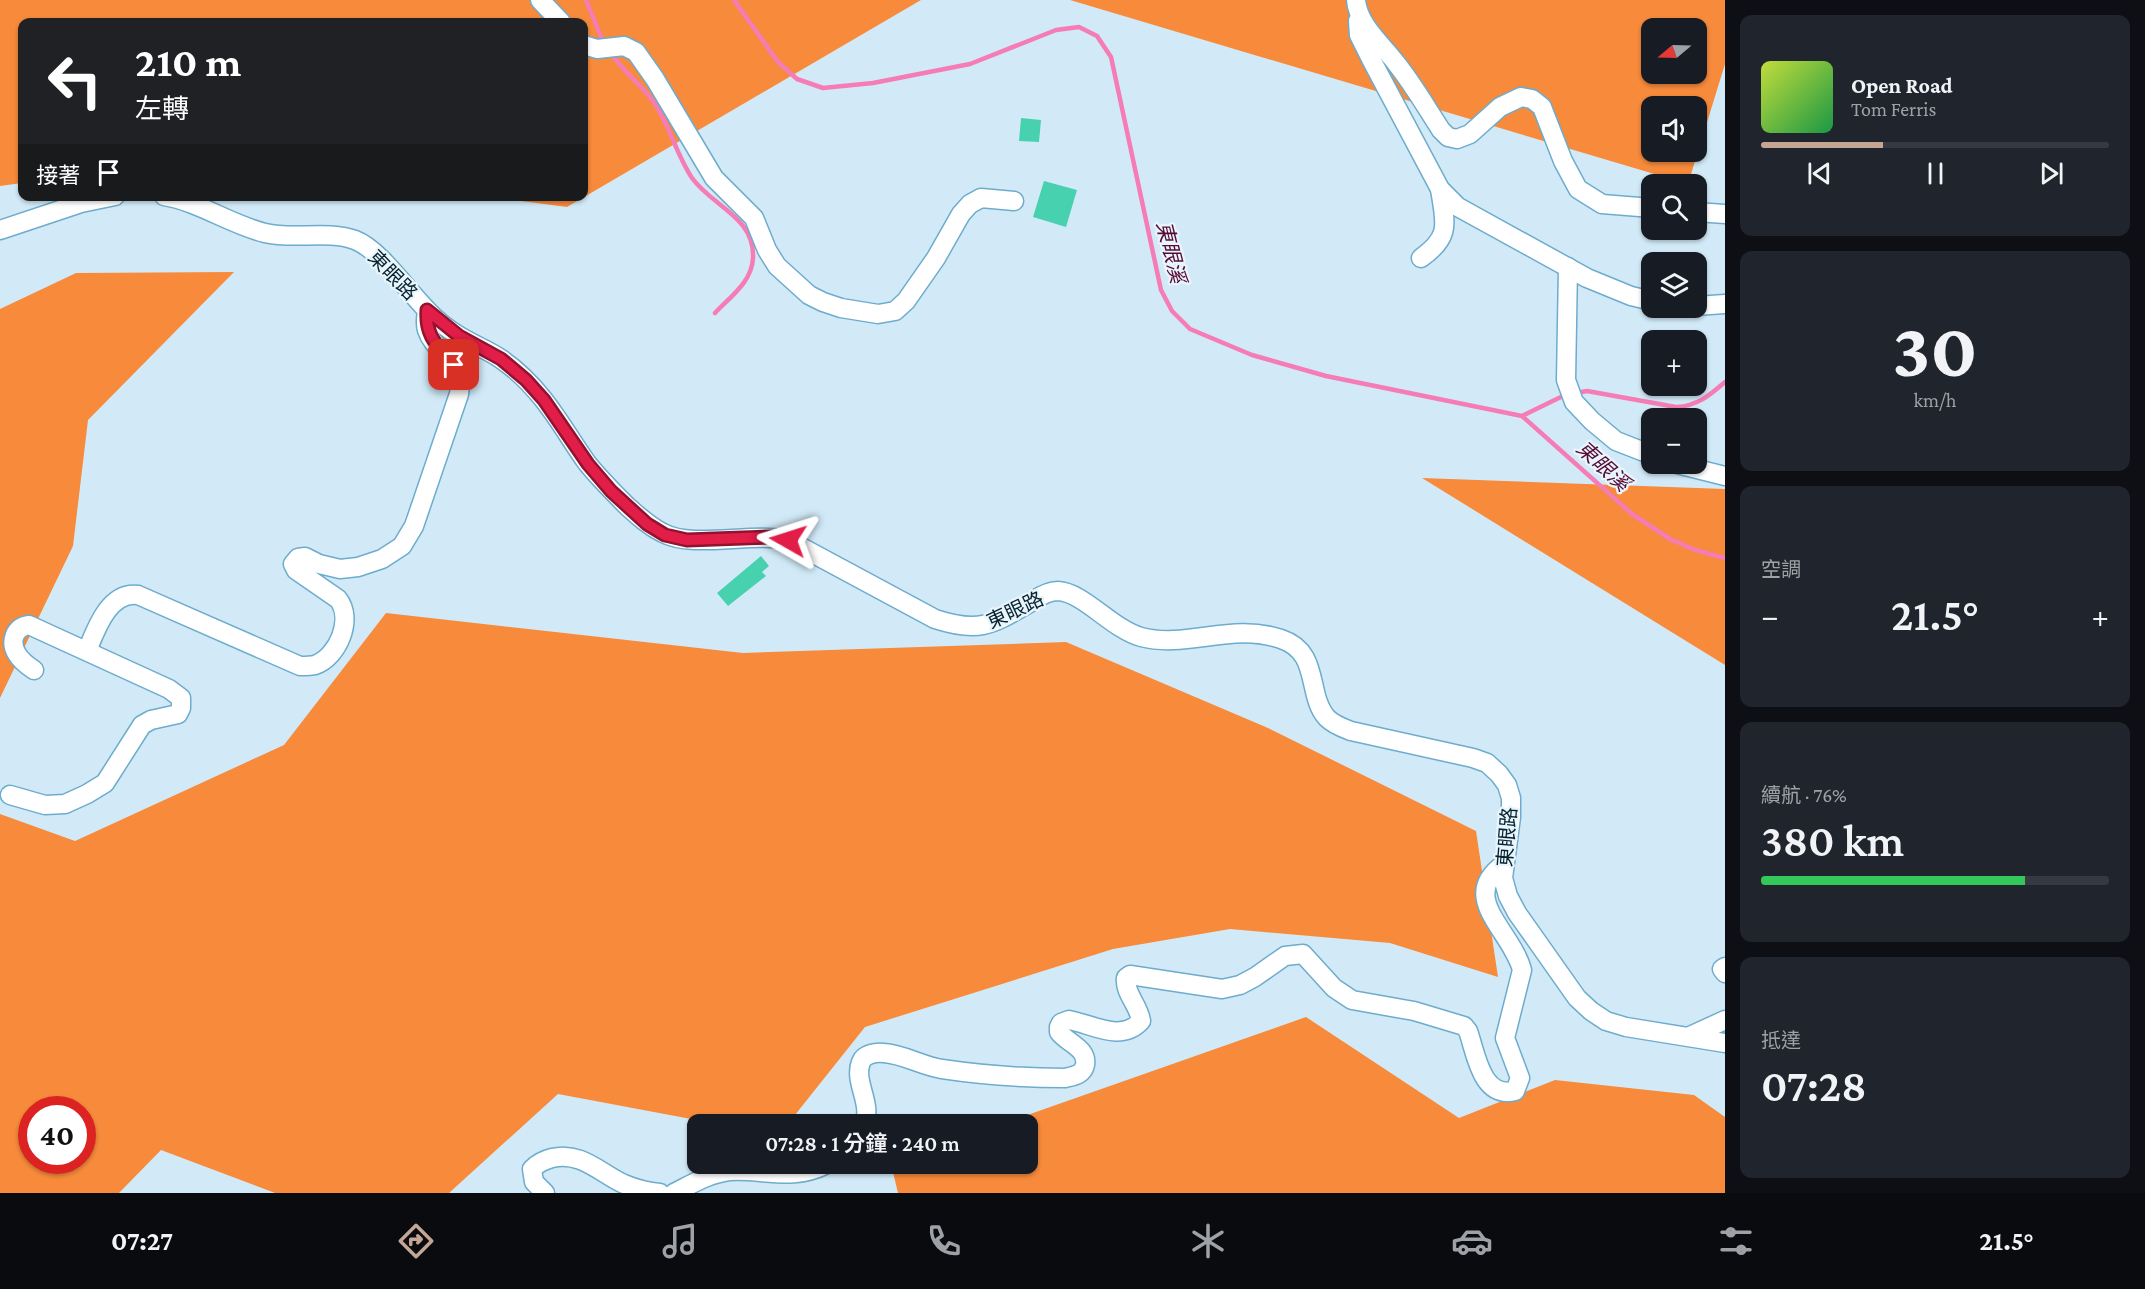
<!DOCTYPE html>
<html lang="zh-TW">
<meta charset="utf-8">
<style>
:root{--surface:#171b24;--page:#20242c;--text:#f1f3f6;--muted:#9ea1a6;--line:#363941;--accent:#c4a692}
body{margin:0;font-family:"Crimson Pro","Noto Sans TC",serif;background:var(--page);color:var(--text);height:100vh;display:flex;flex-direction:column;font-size:22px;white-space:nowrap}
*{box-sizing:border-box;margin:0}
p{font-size:20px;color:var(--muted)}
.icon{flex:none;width:33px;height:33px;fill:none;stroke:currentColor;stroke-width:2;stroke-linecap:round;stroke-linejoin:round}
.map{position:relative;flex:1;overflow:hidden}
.panel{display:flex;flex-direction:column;gap:15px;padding:15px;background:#0d0f14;width:420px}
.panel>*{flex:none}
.guide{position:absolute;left:18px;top:18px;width:570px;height:183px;border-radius:12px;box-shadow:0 2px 4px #0004;background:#202124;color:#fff;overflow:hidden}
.needle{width:39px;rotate:251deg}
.tools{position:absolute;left:1641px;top:18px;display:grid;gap:12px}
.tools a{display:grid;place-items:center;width:66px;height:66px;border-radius:12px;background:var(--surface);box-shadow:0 2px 4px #0004;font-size:30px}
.speed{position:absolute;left:18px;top:1096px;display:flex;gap:12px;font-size:30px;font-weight:700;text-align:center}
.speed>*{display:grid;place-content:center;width:78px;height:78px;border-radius:50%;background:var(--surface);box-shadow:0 2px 4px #0004;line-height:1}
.speed .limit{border:9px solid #d22;background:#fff;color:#111}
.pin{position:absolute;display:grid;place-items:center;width:51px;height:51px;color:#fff;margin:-26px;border-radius:12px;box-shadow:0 3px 9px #0006}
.me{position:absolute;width:66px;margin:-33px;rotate:276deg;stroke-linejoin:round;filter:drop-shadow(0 0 4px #0008)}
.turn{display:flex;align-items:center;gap:21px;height:126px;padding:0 18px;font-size:27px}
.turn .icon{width:78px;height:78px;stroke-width:2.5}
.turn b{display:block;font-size:42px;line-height:51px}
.then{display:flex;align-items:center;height:57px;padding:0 18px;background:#0003;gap:12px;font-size:22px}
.big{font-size:45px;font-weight:600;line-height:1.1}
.panel .tile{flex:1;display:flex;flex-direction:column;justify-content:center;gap:9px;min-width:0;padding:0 21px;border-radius:12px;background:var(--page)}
.panel .dial{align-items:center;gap:0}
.dial b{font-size:78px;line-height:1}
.song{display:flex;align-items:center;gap:18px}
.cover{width:72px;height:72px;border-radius:9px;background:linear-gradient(135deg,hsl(70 70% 55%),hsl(140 70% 35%))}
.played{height:6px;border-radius:3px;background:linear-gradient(90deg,var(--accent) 35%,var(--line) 35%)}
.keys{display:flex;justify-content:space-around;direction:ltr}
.heat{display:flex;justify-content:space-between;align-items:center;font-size:33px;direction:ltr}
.charge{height:9px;border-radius:4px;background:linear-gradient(90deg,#34c759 76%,var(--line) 0)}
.trip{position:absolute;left:687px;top:1114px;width:351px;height:60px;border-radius:12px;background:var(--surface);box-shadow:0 2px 4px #0004;font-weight:600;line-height:60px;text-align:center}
.tabs{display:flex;height:96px;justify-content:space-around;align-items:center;background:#090b0e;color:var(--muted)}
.tabs .icon{width:42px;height:42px}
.tabs .selected{color:var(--accent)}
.tabs b{font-size:27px;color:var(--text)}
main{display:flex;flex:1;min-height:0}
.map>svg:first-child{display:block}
</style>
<main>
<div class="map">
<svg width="1725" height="1193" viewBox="0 0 1725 1193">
<rect width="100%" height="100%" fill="#d2eaf8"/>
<g fill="#f78a3b" fill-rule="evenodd">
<polygon points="0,0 921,0 567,207 490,197 584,196 584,22 22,22 22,183 0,186"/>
<path d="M1070 0H1725V64L1688 184ZM1652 28H1696V74H1652ZM1652 106H1696V152H1652Z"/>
<polygon points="234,272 88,420 73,546 0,698 0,309 76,273"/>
<polygon points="1422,478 1725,489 1725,665"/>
<path d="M386 613 743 653 1066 642 1268 728 1476 831 1498 977 1390 943 1230 929 1113 949 865 1027 787 1125H723L558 1094 449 1193H275L161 1150 119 1193H0V814L75 841 284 745ZM32 1110H82V1161H32Z"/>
<polygon points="1306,1017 1459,1118 1555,1080 1694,1095 1725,1117 1725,1193 898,1193 891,1164 1028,1164 1028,1125 999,1125"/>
</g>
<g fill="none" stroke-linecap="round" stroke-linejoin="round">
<g stroke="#f57cb4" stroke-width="4.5">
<polyline points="586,0 604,44"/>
<polyline points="734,0 778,62 797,79 823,88 873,83 970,64 1056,30 1079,27 1097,36 1111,57 1161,290 1172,311 1190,329 1252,355 1326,376 1522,416 1632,514 1670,539 1695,550 1725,558"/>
<path d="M611 53C624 74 646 87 658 109 671 131 678 157 692 178 713 207 755 217 753 258 752 282 730 297 715 313"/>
<path d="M1576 393 1587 391 1676 407C1697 406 1709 396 1725 382"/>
<polyline points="1522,416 1567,394"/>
</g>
</g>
<g fill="#48d1ae">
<polygon points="1021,118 1041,120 1039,142 1019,141"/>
<polygon points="1044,181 1077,190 1066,227 1033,217"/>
<polygon points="761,556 769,566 762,572 766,576 728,606 717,593"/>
</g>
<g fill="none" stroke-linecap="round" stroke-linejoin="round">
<g stroke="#6daccd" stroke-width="21">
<g id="minor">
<polyline points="540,0 561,22"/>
<path d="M1356 0C1358 25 1382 44 1396 63 1413 84 1426 107 1441 130L1448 137 1457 139 1470 134 1500 107 1521 97 1532 99 1542 107 1563 161 1578 189 1602 204 1652 208"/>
<polyline points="1358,21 1359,35 1372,61 1440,189 1458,207 1587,278 1631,296 1652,301"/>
<polyline points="584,45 597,49 624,46 636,52 655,79 714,178 754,218 767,250 777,266 809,295 823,302 841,308 878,314 895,311 906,301 936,258 961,214 970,204 981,198 1014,201"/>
<path d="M164 196C200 202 229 224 265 233 294 240 327 230 355 240 379 249 407 290 426 309 435 319 449 330 461 337 474 345 488 350 501 359 517 370 531 384 543 399 559 419 572 442 587 463 599 478 613 492 627 506 638 516 649 526 663 533 693 549 751 532 788 540L935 619C981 634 993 624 1033 601 1040 596 1048 591 1058 591 1083 592 1112 629 1141 637 1188 649 1231 622 1281 639 1321 652 1306 695 1327 718 1334 725 1343 728 1351 731L1473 758 1487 763 1499 774 1507 785 1511 798V817L1503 878 1508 896 1517 913 1577 998 1591 1011 1606 1021 1626 1027 1725 1043"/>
<polyline points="1696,212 1725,214"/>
<polyline points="0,230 81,203 115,196"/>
<path d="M1421 258C1452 236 1445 223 1440 189"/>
<polyline points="1568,267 1566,380 1574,402 1592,421 1616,441 1652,455"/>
<polyline points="1696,306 1725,304"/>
<polyline points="1677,464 1725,476"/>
<path d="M87 651C96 629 109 591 138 595L300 666C305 666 311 666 315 665 338 657 354 619 338 599L296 570 293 564 298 558 305 557 319 564 340 569 358 567 382 559 402 546 414 526 459 394C465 359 435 355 427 330 425 324 426 317 427 311"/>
<path d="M10 795 45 805 65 804 87 794 105 783 142 725 151 720 178 714 181 708V698L169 689 29 625C15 627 9 641 17 654 21 661 28 666 34 670"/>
<polyline points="1725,967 1722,969 1725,973"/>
<polyline points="1690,1036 1725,1020"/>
<path d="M864 1125C873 1103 853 1082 861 1062 864 1054 876 1052 884 1053 903 1054 922 1066 942 1069 982 1075 1025 1078 1065 1078 1073 1076 1083 1075 1085 1065 1088 1048 1067 1043 1059 1032V1027L1061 1023 1069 1020C1092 1024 1121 1043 1141 1021 1139 1005 1124 993 1126 978L1130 975 1222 989 1240 985 1255 977 1285 956 1303 954 1334 988 1352 1000 1414 1011 1464 1026 1468 1031C1476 1053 1481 1099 1515 1091L1520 1078 1505 1038 1522 970C1512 931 1457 897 1504 864"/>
<path d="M545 1193 534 1182 532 1169C538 1163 544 1160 552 1158 581 1151 600 1173 624 1184 636 1189 648 1192 660 1193"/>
<path d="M674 1193C692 1184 710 1173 730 1171 766 1169 791 1182 827 1164"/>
</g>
</g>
<use href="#minor" stroke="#fff" stroke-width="18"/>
</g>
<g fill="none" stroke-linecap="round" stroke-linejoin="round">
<g stroke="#92132f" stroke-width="15">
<path id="route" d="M454 365C438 346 425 337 427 310L459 336 501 359 526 380 544 400 588 464 611 491 647 524 665 535 687 540 771 537 788 540"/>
</g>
<use href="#route" stroke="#e11d48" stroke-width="10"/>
</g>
<g text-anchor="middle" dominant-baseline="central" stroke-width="4.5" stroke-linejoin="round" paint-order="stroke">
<g font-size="20" fill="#082330" stroke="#e9f5fc">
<text transform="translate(393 275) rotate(46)">東眼路</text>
<text transform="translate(1015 610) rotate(-25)">東眼路</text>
<text transform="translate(1507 837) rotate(-85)">東眼路</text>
</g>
<g font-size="21" font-style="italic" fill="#560a35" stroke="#e9f5fc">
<text transform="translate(1171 252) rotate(76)">東眼溪</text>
<text transform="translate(1603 466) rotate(42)">東眼溪</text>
</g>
</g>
</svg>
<div class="tools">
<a><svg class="needle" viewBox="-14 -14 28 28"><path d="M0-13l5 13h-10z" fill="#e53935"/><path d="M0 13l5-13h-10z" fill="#9ea1a6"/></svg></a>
<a><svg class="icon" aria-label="sound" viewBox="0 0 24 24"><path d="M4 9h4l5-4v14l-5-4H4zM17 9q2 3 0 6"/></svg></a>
<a><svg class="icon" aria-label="search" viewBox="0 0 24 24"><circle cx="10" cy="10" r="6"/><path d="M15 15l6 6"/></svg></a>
<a><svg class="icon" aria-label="layers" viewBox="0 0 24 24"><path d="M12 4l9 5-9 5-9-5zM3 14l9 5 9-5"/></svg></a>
<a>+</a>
<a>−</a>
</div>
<div class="speed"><div class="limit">40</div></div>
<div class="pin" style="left:454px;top:365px;background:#d93025"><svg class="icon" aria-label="arrive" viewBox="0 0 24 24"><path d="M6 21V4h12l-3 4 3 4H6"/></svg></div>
<svg class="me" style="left:788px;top:540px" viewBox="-20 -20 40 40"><path d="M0-17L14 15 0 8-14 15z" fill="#e11d48" stroke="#fff" stroke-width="4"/></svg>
<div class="trip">07:28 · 1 分鐘 · 240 m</div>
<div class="guide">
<div class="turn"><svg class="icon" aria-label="left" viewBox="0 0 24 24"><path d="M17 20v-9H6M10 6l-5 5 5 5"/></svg><div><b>210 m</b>左轉</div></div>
<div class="then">接著<svg class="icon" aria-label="arrive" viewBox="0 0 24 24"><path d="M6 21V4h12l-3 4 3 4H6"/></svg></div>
</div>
</div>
<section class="panel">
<div class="tile">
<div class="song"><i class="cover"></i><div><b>Open Road</b><p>Tom Ferris</p></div></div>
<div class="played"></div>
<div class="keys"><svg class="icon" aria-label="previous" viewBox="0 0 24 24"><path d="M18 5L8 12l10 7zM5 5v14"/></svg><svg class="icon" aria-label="pause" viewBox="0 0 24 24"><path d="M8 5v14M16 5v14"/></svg><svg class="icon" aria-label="next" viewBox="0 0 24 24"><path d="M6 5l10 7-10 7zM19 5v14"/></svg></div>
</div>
<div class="tile dial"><b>30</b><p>km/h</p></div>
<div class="tile"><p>空調</p>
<div class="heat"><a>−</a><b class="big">21.5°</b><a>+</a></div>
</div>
<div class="tile"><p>續航 · 76%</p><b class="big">380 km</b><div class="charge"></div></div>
<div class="tile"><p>抵達</p><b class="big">07:28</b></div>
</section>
</main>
<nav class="tabs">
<b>07:27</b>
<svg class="icon selected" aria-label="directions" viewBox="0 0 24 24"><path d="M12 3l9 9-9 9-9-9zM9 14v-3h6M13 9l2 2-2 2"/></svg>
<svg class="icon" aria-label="music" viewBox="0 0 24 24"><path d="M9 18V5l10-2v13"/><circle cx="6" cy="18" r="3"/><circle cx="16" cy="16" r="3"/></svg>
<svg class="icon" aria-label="phone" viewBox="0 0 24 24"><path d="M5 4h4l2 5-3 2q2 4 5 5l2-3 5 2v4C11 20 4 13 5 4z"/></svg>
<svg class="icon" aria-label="climate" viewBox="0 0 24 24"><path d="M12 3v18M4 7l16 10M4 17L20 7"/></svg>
<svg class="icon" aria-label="car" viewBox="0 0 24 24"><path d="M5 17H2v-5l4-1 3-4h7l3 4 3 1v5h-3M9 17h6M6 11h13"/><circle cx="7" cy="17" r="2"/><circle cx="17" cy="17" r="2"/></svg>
<svg class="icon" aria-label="filters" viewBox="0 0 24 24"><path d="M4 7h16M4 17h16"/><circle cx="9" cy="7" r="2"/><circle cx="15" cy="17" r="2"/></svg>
<b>21.5°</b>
</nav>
